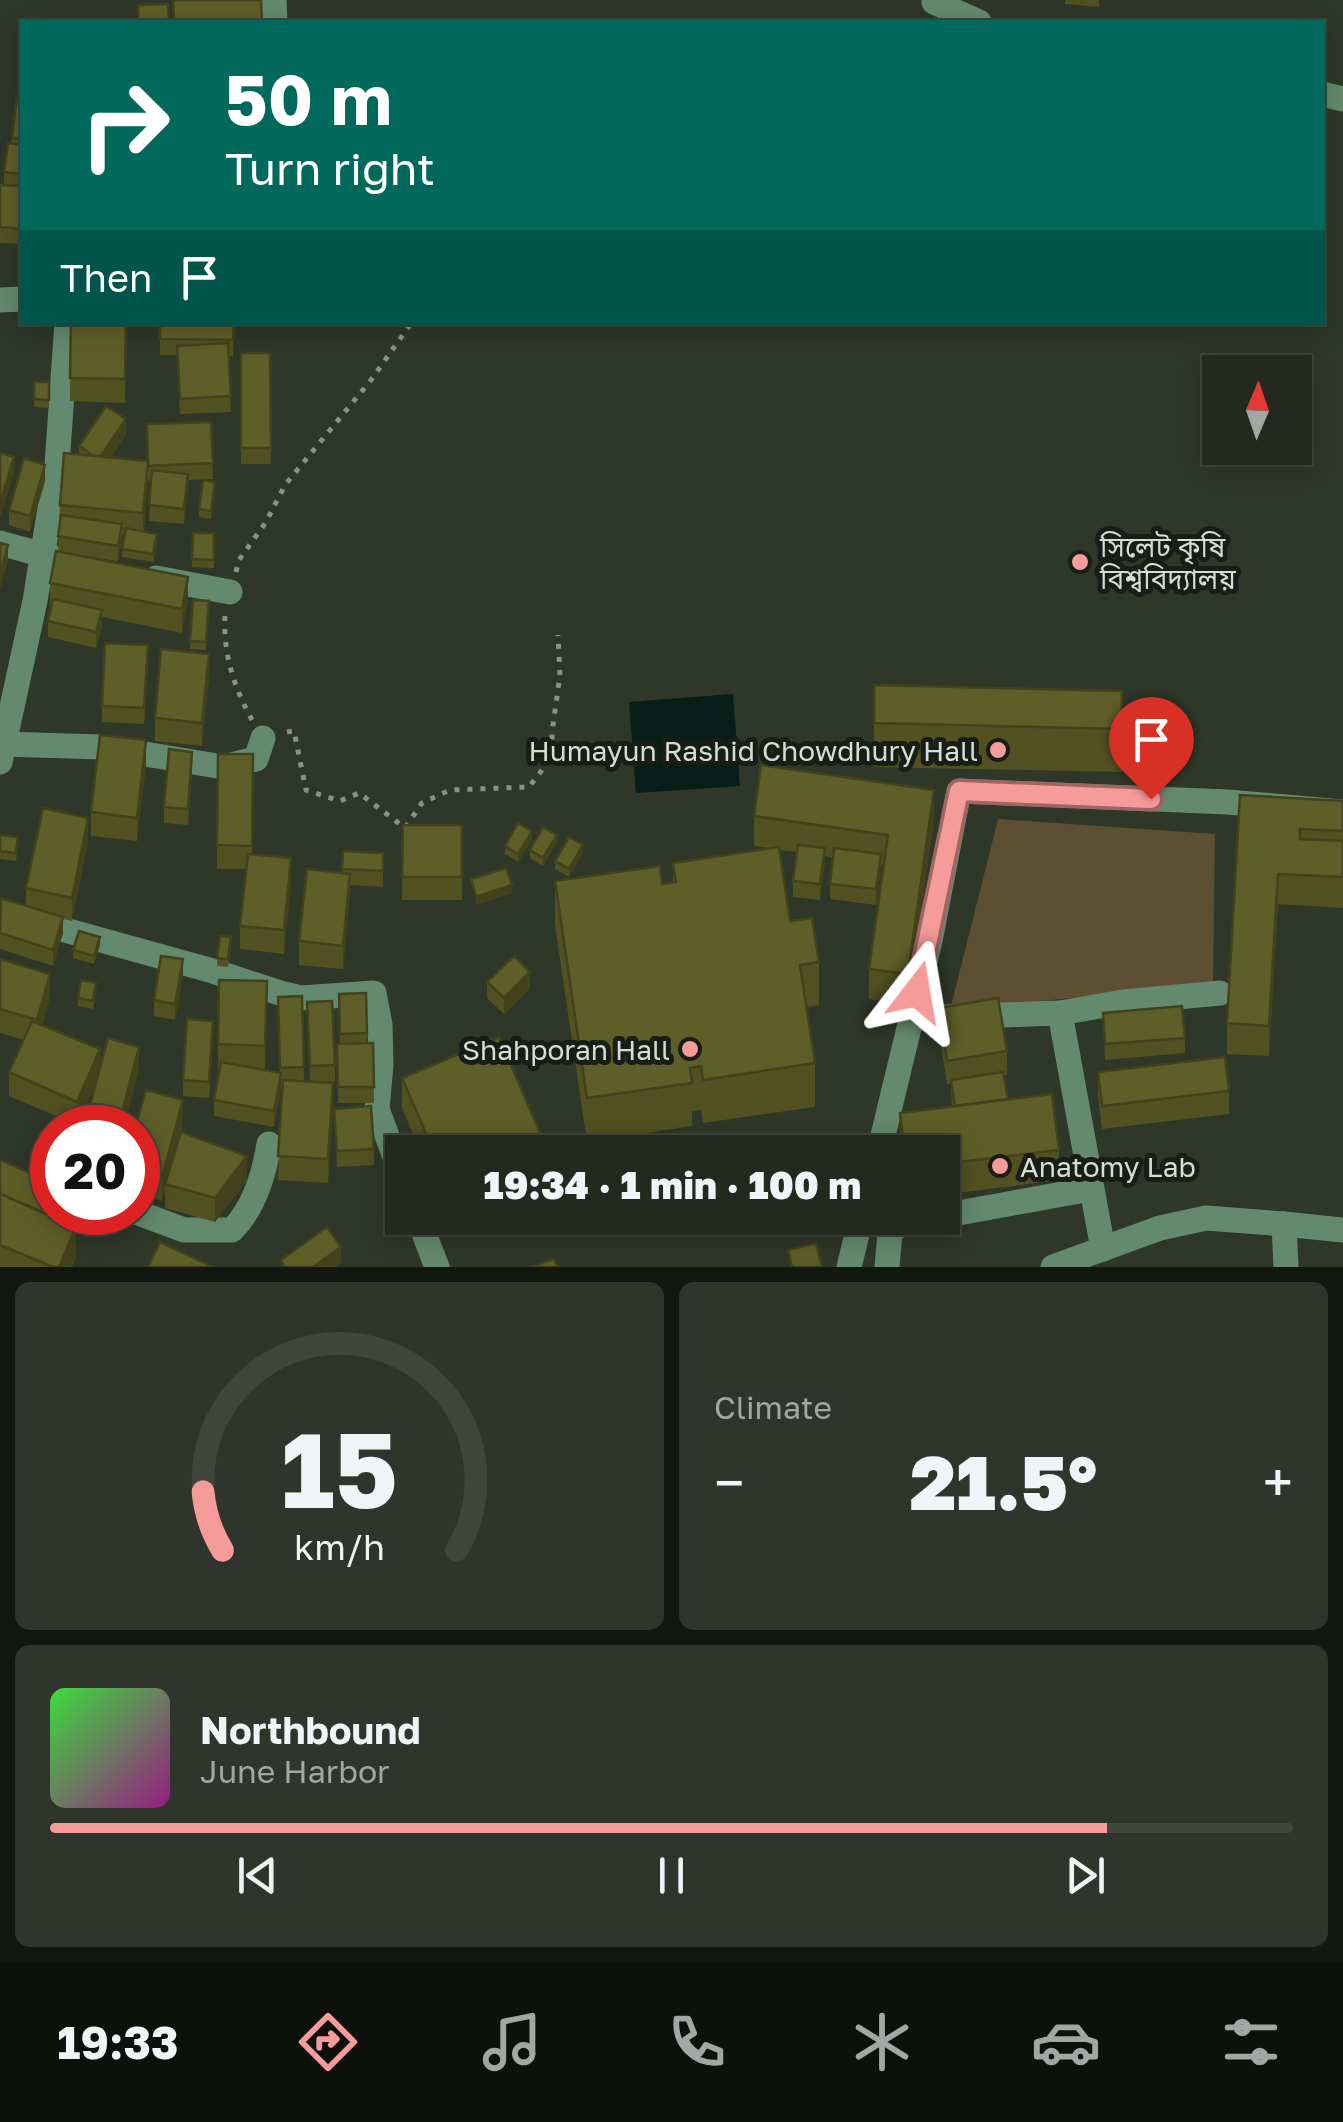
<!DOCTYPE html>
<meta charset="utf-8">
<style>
:root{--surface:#23291f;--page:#2f352c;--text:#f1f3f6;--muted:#a3a6a4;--line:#40453d;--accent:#f59b99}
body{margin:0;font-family:"Golos Text","Noto Sans Bengali",sans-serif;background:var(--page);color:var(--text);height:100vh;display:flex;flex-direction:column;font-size:38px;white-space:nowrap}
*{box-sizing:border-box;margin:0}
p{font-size:32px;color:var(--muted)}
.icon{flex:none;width:55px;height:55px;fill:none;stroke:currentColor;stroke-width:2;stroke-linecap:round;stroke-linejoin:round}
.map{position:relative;height:1267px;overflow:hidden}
.sheet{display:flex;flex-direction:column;gap:15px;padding:15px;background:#131711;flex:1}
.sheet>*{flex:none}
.hud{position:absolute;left:20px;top:20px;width:1305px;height:305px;border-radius:0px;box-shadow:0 5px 25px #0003,0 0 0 2px var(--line);background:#00695c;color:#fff;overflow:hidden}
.needle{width:65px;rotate:2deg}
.buttons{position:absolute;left:1202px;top:355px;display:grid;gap:20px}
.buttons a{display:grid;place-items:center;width:110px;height:110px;border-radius:0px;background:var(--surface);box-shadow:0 5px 25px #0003,0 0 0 2px var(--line);font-size:50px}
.speed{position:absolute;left:30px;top:1105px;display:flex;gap:20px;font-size:50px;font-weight:700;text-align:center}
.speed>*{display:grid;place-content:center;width:130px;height:130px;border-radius:50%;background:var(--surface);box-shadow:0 5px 25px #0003,0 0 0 2px var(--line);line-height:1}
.speed .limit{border:15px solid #d22;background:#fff;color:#111}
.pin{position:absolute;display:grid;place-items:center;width:85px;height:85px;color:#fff;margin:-102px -42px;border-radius:50% 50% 50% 0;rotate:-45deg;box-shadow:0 0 10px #0007}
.pin .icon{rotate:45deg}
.me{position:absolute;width:110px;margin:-55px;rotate:14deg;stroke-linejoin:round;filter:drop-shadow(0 0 8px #0008)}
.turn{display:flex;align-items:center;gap:35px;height:210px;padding:0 40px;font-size:45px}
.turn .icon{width:130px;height:130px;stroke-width:2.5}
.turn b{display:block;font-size:70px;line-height:85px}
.then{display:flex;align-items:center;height:95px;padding:0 40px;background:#0003;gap:20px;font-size:38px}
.big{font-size:75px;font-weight:800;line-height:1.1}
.sheet .tile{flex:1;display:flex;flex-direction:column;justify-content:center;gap:15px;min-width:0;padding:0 35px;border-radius:15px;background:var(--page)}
.sheet .dial{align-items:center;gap:0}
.dial svg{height:260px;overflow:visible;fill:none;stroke:var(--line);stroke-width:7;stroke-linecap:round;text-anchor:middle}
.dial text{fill:var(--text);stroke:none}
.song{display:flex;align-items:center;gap:30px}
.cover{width:120px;height:120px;border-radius:15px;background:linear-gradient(135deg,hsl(120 70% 55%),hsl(310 70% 35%))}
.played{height:10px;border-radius:5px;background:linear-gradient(90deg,var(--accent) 85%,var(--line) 85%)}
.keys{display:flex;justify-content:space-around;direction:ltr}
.heat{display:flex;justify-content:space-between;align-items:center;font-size:55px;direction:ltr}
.sheet .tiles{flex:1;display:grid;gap:15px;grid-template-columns:1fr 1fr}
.tile:last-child{grid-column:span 2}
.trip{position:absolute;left:385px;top:1135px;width:575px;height:100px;border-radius:0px;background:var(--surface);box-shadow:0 5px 25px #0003,0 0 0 2px var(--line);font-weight:800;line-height:100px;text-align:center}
.tabs{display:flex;height:160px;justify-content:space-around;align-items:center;background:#0e100c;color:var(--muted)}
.tabs .icon{width:70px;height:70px}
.tabs .current{color:var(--accent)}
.tabs b{font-size:45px;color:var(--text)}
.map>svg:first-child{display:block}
</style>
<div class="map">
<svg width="1343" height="1267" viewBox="0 0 1343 1267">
<rect width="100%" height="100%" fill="#2f3729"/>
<polygon fill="#5d5032" points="998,819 1215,834 1213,984 950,1010"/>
<polygon fill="#081e19" points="733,694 740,786 636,793 629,702"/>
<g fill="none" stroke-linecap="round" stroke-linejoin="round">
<g stroke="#8a9186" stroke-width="5" stroke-dasharray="5 8" stroke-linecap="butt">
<polyline points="236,572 239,560 266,522 285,485 371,380 412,322"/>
<path d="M225 616C223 654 234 687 252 720"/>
<polyline points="287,732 294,731 306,790 340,801 359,793 405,828 422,803 450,790 529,787 552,757 552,732 560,675 558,635"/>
</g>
<g stroke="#638a6e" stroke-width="25">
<polyline points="274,0 275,22"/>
<polyline points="934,2 979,22"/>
<polyline points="1322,94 1343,99"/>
<polyline points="0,300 22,299"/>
<polyline points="0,543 58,559"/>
<polyline points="156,578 230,592"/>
<polyline points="0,744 103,747 223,767 256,759 263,738"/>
<polyline points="0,762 35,601 57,465 67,322"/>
<polyline points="0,912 213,971 280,993 301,998 374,993 380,1025 381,1065 377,1109 402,1176"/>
<polyline points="1060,1013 1123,1002 1220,993"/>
<polyline points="911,1018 1060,1013 1103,1249"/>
<polyline points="879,1152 930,941 959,791 1228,802 1343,812"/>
<path d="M136 1212 184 1230H232C254 1208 264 1175 269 1144"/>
<polyline points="942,1216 1090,1189"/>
<polyline points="418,1218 437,1267"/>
<polyline points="1284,1224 1343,1230"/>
<polyline points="849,1267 861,1218"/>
<polyline points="887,1267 890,1233 901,1223 932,1218"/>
<polyline points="1053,1267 1160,1228 1206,1218 1284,1224 1286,1267"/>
</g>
</g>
<g fill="#515122">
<polygon points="1065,0 1099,0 1099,7 1065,4"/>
<polygon points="22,96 22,244 0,243 0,185 4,185 4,172"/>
<polygon points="71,322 126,322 125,403 70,401"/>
<polygon points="160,322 234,322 233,356 228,356 231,412 180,414 177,355 160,355"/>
<polygon points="241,353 270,353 271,464 241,464"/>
<polygon points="34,382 49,382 49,408 34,407"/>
<polygon points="211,422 213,479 188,480 184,524 149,521 151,481 148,481 148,469 144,532 157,542 153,562 122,557 124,535 122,535 118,561 80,556 188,601 182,633 102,617 102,626 96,648 48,637 48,621 51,607 50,607 50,583 58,551 60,505 79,454 79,446 126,435 111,457 148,461"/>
<polygon points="45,481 30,532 9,525 9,510"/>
<polygon points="215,490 211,519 199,517 199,509"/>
<polygon points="193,533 214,533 214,568 192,567"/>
<polygon points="193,600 209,601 206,650 190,649"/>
<polygon points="148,661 144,724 102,722 102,706"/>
<polygon points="209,677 202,746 155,741 155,718"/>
<polygon points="874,685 1122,691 1122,772 874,767"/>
<polygon points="253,754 252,854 291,882 284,954 240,949 240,926 246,869 217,869 217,845"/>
<polygon points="146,764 137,841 91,836 91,812"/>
<polygon points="192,767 188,825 164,823 164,807"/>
<polygon points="1240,795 1343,801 1343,908 1278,904 1269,1056 1227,1054 1227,1023"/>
<polygon points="754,816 934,820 908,1005 869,999 869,969 884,865 881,865 876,905 830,899 830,884 833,858 825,856 820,900 793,897 793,881 797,852 779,850 790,921 819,962 819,1005 806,1007 815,1063 815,1107 703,1123 701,1110 692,1111 692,1126 587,1142 555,925 555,881 662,884 673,882 673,863 768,848 754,846"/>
<polygon points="403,825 462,825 462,900 402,900"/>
<polygon points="0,835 18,845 16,861 0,859"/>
<polygon points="532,839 518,862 505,854 505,846"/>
<polygon points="88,841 72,921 63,919 63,933 53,966 0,949 0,900 26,906 26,888"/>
<polygon points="557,843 543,866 530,858 530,850"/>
<polygon points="343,851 383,853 383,887 350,885 343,969 299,965 299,941 342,873"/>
<polygon points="583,853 569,877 555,869 555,861"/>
<polygon points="100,945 94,964 73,958 73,950"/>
<polygon points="231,945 228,967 217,966 217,958"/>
<polygon points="0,959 50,997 42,1025 100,1068 139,1070 96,1081 77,1125 9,1096 9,1072 24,1040 0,1033"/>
<polygon points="183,975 175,1020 154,1016 154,1000"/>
<polygon points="267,981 265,1069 280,1073 278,997 302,996 304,1082 310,1082 307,1018 335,1065 335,1081 312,1082 333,1107 328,1183 278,1180 282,1084 274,1127 214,1116 214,1100 220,1068 218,1068 218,1044"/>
<polygon points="487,982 530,988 504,1014 487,998"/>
<polygon points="96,991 93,1009 78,1006 78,998"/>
<polygon points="366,993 367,1043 373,1043 374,1103 338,1103 337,1044 340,1044 339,994"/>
<polygon points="939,1008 1007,1051 1007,1075 1004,1075 1008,1099 1059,1150 1059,1180 942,1195 942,1152 901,1152 900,1113 952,1106 951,1084 947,1084 939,1032"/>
<polygon points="1103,1013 1185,1038 1185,1053 1105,1060"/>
<polygon points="213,1037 209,1098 183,1096 183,1080"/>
<polygon points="1098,1072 1229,1091 1229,1114 1102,1129 1098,1096"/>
<polygon points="402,1078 544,1152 421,1152 402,1108"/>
<polygon points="334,1109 374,1149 374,1165 337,1167"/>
<polygon points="183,1124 181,1132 247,1180 215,1222 165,1208 165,1190 162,1201 138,1194 138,1128"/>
<polygon points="0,1160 78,1212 74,1226 76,1257 72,1267 0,1267"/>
<polygon points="611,1218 655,1218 612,1224"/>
</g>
<g fill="#42421c">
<polygon points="126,419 126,435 99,475 99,459"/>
<polygon points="14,457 14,473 0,518 0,503"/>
<polygon points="148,461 148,484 143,537 143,513"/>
<polygon points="45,465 45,481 30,532 30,516"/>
<polygon points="188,474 188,490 184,524 184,509"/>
<polygon points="122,524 122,540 118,561 118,546"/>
<polygon points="8,545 8,561 0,590 0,574"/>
<polygon points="188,577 188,601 182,633 182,609"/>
<polygon points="102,610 102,626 96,648 96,632"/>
<polygon points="209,654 209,677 202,746 202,723"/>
<polygon points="146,740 146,764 137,841 137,818"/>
<polygon points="934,790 934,820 908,1005 908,974"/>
<polygon points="88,818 88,841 72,921 72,898"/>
<polygon points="532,831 532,839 518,862 518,854"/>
<polygon points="557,835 557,843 543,866 543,858"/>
<polygon points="583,845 583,853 569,877 569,869"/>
<polygon points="825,848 825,864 820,900 820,884"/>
<polygon points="881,854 881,870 876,905 876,889"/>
<polygon points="291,858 291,882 284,954 284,930"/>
<polygon points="350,874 350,897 343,969 343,946"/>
<polygon points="1278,874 1278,904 1269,1056 1269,1026"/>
<polygon points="512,885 512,893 476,905 476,897"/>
<polygon points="63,917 63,933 53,966 53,950"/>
<polygon points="100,937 100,945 94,964 94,956"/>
<polygon points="183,959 183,975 175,1020 175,1004"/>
<polygon points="530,972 530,988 504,1014 504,998"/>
<polygon points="50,974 50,997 37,1043 37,1020"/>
<polygon points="139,1047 139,1070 124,1128 118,1128"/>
<polygon points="100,1049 100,1073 77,1125 77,1102"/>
<polygon points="281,1073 281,1089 274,1127 274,1111"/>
<polygon points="333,1083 333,1107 328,1183 328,1159"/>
<polygon points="183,1100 183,1124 166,1185 165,1184 162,1201 162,1177"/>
<polygon points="544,1142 544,1152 520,1152"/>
<polygon points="247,1156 247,1180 215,1222 215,1198"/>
<polygon points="70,1212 78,1212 78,1216 65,1247 65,1223"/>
<polygon points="76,1227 76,1257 72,1267 59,1267"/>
<polygon points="341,1247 341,1263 336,1267 313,1267"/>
</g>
<g fill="#5e5e28" stroke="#42421c" stroke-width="2.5">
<polygon points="173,0 261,0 262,22 174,22"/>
<polygon points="168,4 169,22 138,22 138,5"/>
<polygon points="17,96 22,96 22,139 12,138"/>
<polygon points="8,143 22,145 22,174 4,172"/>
<polygon points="0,185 22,186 22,229 0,227"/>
<polygon points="71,322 126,322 125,379 70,378"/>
<polygon points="160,322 234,322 233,340 160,339"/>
<polygon points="228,343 231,396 180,399 177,346"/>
<polygon points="241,353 270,353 271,448 241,448"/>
<polygon points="34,382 49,382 49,400 34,399"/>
<polygon points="106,406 126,419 101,456 94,456 79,446"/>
<polygon points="211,422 213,463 148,466 147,424"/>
<polygon points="0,453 14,457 0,503"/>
<polygon points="64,453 148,461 143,513 60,505"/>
<polygon points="24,458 45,465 30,516 9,510"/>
<polygon points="152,470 188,474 184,509 149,505"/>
<polygon points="203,480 215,482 211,511 199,509"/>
<polygon points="61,515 122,524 118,546 58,536"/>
<polygon points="126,528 157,534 153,554 122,549"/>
<polygon points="193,533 214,533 214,560 192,559"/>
<polygon points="0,543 8,545 0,574"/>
<polygon points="56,551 188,577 182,609 50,583"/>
<polygon points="53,599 102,610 96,632 48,621"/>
<polygon points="193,600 209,601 206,642 190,641"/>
<polygon points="105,643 148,645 144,708 102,706"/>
<polygon points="161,649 209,654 202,723 155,718"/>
<polygon points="874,685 1122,691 1122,729 874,723"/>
<polygon points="100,735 146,740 137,818 91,812"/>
<polygon points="169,749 192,752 188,809 164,807"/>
<polygon points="218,754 253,754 252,846 217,845"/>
<polygon points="761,765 934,790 908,974 869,969 888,835 754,816"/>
<polygon points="1240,795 1343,801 1343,831 1300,829 1300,839 1343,841 1343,877 1278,874 1269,1026 1227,1023"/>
<polygon points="43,808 88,818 72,898 26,888"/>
<polygon points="518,823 532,831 518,854 505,846"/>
<polygon points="403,825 462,825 462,877 402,877"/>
<polygon points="543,827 557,835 543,858 530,850"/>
<polygon points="0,835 18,837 16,853 0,851"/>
<polygon points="569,837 583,845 569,869 555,861"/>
<polygon points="798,845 825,848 820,884 793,881"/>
<polygon points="779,847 790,921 812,918 819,962 800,965 815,1063 703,1080 701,1066 690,1068 692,1083 587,1098 555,881 660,866 662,884 676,882 673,863"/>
<polygon points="834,848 881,854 876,889 830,884"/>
<polygon points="343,851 383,853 383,871 342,869"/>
<polygon points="248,854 291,858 284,930 240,926"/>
<polygon points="506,868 512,885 476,897 471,879"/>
<polygon points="307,869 350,874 343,946 299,941"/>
<polygon points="1,898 63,917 53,950 0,933"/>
<polygon points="79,931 100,937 94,956 73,950"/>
<polygon points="220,936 231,937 228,959 217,958"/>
<polygon points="161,956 183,959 175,1004 154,1000"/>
<polygon points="514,956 530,972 504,998 487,982"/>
<polygon points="0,959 50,974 37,1020 0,1009"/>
<polygon points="81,980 96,983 93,1001 78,998"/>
<polygon points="219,980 267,981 265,1046 218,1044"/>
<polygon points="366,993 367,1033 340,1034 339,994"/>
<polygon points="302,996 304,1067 280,1068 278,997"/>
<polygon points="998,998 1007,1051 947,1061 939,1008"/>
<polygon points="332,1001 335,1065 310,1066 307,1002"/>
<polygon points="1182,1006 1185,1038 1105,1044 1103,1013"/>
<polygon points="187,1019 213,1021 209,1082 183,1080"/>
<polygon points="32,1021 100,1049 77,1102 9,1072"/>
<polygon points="499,1037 544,1142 520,1152 434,1152 402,1078"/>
<polygon points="108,1038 139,1047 118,1128 84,1128"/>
<polygon points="373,1043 374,1087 338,1087 337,1044"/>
<polygon points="1225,1057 1229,1091 1102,1106 1098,1072"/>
<polygon points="221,1062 281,1073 274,1111 214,1100"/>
<polygon points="1003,1072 1008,1099 955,1106 951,1080"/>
<polygon points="283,1080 333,1083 328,1159 278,1156"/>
<polygon points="146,1090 183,1100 162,1177 138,1170 138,1128 135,1128"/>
<polygon points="1052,1094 1059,1150 942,1164 942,1152 905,1152 900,1113"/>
<polygon points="371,1106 374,1149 337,1151 334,1109"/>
<polygon points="181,1132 247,1156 215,1198 165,1184"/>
<polygon points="0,1160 52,1182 52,1212 70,1212 65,1222 0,1194"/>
<polygon points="0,1194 76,1227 59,1267 53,1267 0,1245"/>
<polygon points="327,1227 341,1247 313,1267 285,1267 281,1260"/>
<polygon points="160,1242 213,1267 148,1267"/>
<polygon points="816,1243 822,1267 792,1267 788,1250"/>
<polygon points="554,1259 557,1267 530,1267"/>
</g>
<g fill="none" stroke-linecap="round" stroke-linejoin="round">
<g stroke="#9f6563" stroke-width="25">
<polyline id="route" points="917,992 959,791 1151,799"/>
</g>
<use href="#route" stroke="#f59b99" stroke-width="18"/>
</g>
<g fill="#f59b99" stroke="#191d17" stroke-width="4">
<circle cx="1080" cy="562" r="10"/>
<circle cx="998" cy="750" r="10"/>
<circle cx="690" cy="1049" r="10"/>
<circle cx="1000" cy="1166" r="10"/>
</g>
<g text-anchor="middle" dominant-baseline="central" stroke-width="10" stroke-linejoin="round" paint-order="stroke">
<g font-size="28" fill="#d8ddd4" stroke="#191d17" text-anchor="start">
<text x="1100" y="546">সিলেট কৃষি<tspan x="1100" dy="32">বিশ্ববিদ্যালয়</tspan></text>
<text x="978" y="750" text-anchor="end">Humayun Rashid Chowdhury Hall</text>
<text x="670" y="1049" text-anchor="end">Shahporan Hall</text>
<text x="1020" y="1166">Anatomy Lab</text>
</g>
</g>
</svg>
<div class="buttons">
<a><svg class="needle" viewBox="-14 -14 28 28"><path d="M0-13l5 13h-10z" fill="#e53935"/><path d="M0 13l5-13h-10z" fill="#a3a6a4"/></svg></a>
</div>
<div class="speed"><div class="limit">20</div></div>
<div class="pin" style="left:1151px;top:799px;background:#d93025"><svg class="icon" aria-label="arrive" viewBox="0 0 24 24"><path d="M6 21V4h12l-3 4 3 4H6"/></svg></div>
<svg class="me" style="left:917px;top:992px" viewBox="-20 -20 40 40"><path d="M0-17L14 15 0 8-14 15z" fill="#f59b99" stroke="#fff" stroke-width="4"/></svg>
<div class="trip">19:34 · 1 min · 100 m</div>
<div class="hud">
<div class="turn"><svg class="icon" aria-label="right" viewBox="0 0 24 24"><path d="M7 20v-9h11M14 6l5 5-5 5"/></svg><div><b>50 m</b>Turn right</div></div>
<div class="then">Then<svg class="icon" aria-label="arrive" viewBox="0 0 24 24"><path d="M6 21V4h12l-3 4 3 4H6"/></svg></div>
</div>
</div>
<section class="sheet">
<div class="tiles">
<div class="tile dial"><svg viewBox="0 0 100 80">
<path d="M14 69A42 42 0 1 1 86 69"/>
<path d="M14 69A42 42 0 0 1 8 51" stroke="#f59b99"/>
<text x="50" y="56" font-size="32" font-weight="700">15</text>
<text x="50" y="72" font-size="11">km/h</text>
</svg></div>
<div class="tile"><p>Climate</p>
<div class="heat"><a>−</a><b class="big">21.5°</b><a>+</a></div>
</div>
<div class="tile">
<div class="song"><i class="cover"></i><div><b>Northbound</b><p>June Harbor</p></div></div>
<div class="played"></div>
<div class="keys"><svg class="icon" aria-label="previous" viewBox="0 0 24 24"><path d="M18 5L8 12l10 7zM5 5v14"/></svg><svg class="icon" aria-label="pause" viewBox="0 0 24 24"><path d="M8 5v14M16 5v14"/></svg><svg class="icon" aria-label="next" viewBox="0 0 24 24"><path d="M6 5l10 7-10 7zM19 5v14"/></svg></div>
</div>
</div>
</section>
<nav class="tabs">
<b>19:33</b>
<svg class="icon current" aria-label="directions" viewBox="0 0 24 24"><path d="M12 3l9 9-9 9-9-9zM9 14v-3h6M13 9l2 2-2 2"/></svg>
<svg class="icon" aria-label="music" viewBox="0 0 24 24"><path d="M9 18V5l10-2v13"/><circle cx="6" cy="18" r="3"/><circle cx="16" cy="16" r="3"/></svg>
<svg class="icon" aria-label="phone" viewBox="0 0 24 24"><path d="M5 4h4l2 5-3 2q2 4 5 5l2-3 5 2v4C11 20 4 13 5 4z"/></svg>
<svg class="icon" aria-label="climate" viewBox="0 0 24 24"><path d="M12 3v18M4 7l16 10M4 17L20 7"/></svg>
<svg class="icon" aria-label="car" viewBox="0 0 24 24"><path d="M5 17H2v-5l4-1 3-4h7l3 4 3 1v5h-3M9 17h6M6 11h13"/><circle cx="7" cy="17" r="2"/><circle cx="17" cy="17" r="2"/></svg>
<svg class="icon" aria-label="filters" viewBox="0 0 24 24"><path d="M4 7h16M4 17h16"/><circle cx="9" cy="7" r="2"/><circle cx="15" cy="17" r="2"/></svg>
</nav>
